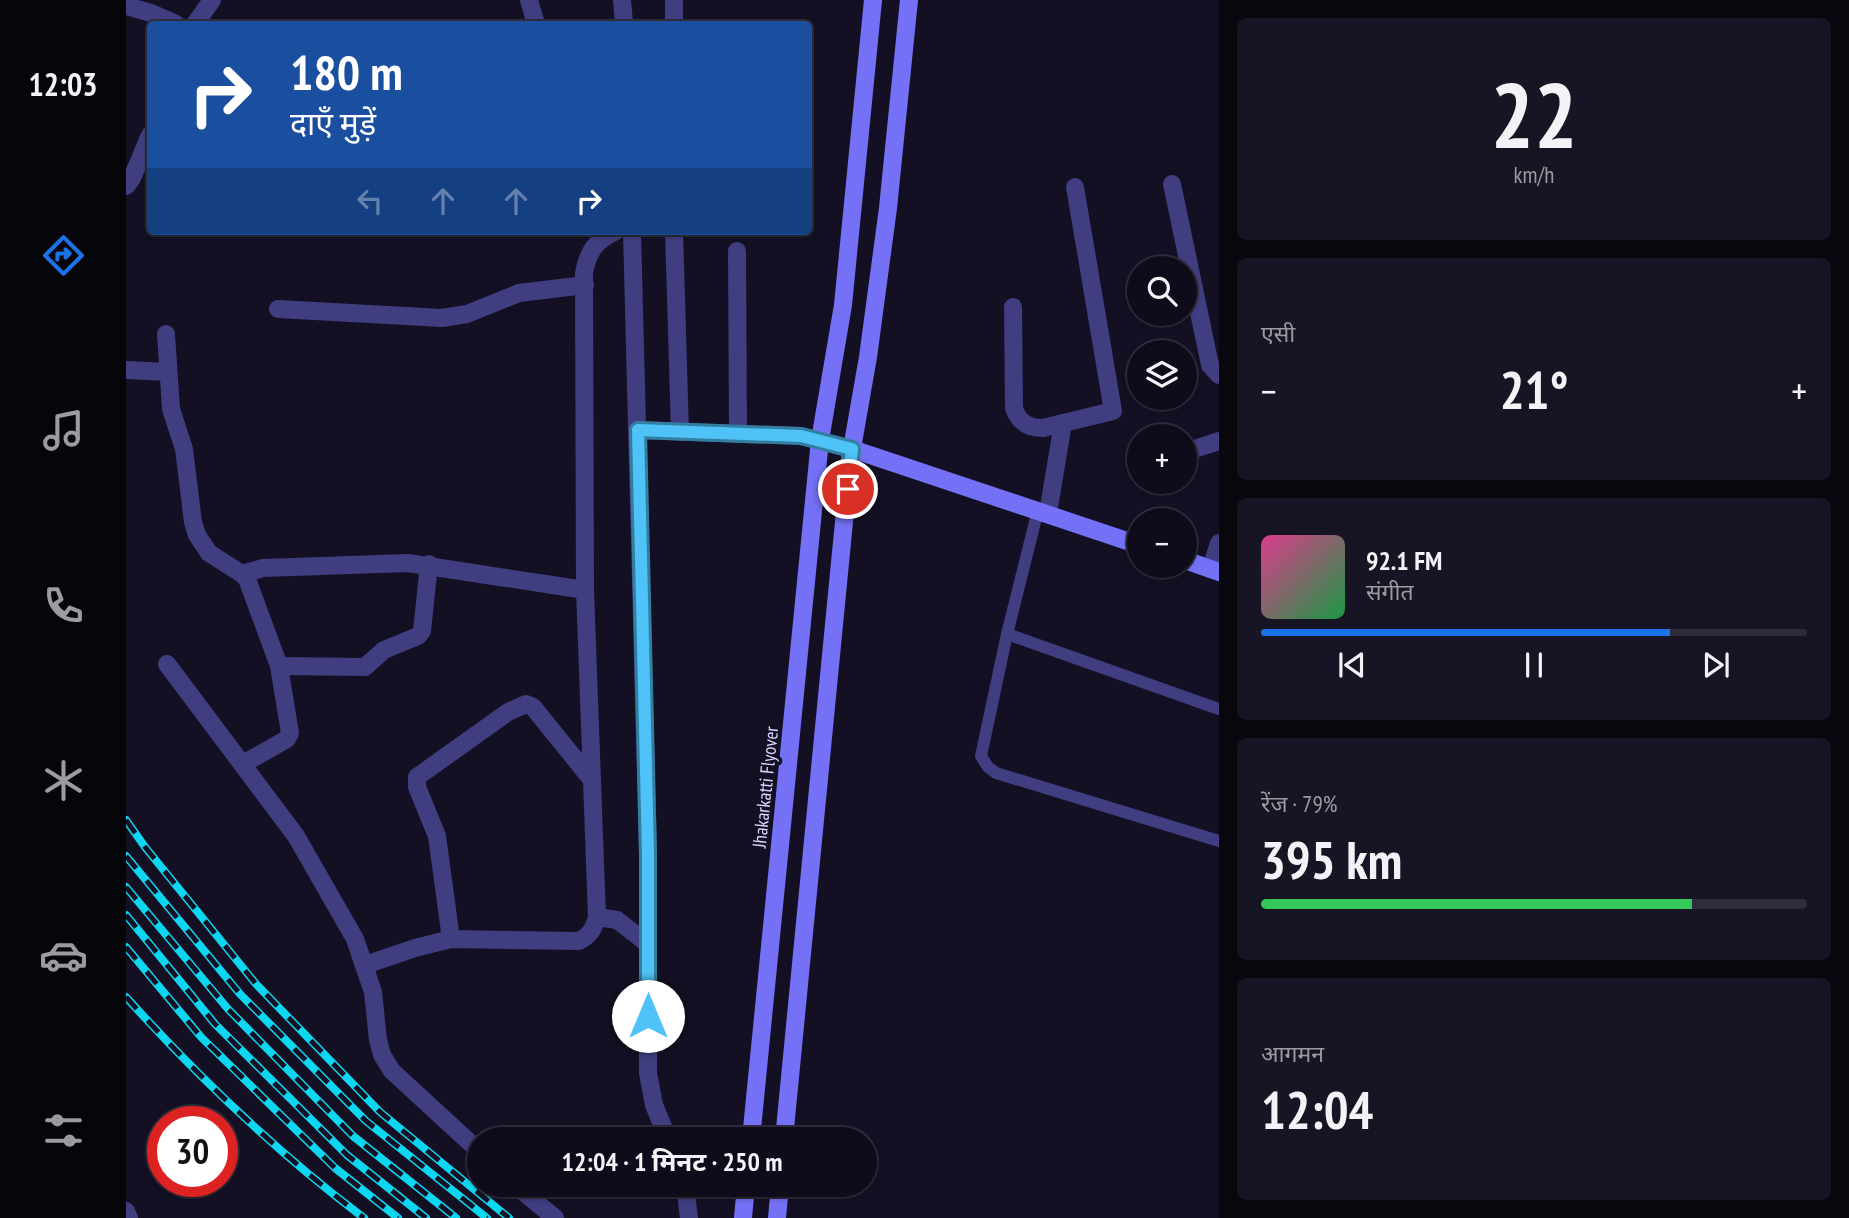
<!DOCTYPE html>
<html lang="hi">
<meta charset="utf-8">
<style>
:root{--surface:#0e0c1a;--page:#171523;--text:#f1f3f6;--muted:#9b9ba2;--line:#2e2c39;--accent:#1a73e8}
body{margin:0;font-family:"PT Sans Narrow","Noto Sans Devanagari",sans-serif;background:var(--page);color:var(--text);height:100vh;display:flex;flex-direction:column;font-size:26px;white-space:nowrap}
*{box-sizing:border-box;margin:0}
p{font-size:23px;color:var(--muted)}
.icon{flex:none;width:38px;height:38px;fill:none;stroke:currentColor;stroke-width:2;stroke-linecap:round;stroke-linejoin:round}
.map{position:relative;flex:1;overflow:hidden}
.details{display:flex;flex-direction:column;gap:18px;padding:18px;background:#08070e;width:630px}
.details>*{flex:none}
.guide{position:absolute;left:21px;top:21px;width:665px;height:214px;border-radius:7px;box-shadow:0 2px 5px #0004,0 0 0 2px var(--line);background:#1a4fa0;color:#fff;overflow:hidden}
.controls{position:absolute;left:1001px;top:256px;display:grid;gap:14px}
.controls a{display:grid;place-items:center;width:70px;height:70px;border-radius:50%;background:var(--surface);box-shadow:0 2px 5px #0004,0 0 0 2px var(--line);font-size:35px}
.speed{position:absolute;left:21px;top:1106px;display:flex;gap:14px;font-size:35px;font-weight:700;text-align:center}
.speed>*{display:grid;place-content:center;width:91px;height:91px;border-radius:50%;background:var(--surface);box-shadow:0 2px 5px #0004,0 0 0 2px var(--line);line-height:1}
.speed .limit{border:10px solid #d22;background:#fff;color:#111}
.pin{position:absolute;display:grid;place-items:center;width:60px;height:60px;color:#fff;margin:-30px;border:4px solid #fff;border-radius:50%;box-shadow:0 2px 7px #0007}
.me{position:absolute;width:77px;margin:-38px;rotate:0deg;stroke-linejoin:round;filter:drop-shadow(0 0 5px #0008)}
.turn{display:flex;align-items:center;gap:24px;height:147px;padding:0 28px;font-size:32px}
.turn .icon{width:91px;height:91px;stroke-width:2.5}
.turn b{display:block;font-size:49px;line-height:60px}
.lanes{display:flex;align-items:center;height:66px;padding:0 28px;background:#0003;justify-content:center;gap:35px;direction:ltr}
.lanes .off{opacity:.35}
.big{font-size:52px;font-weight:700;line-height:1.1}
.details .card{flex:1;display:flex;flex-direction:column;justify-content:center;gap:10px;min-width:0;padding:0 24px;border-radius:10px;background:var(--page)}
.details .dial{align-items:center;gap:0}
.dial b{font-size:91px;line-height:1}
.song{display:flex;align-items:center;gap:21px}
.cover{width:84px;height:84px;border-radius:10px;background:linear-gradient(135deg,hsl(330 70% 55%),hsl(140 70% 35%))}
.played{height:7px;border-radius:4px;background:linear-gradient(90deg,var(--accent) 75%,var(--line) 75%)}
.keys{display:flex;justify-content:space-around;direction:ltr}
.heat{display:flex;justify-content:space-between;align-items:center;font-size:38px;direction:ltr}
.charge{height:10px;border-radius:5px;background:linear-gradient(90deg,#34c759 79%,var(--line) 0)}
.trip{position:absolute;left:341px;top:1127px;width:410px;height:70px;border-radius:35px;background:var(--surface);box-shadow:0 2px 5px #0004,0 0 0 2px var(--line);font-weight:700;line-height:70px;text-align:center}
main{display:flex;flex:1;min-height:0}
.dock{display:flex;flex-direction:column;width:126px;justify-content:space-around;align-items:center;background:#06050a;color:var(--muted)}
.dock .icon{width:49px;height:49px}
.dock .current{color:var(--accent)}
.dock b{font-size:32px;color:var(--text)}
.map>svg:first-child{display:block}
</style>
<main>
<nav class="dock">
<b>12:03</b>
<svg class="icon current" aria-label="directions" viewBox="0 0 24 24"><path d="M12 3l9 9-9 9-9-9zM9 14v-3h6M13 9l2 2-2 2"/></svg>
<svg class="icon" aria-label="music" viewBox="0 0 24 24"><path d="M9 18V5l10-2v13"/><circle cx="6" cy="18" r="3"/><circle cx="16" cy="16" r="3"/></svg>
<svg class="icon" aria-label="phone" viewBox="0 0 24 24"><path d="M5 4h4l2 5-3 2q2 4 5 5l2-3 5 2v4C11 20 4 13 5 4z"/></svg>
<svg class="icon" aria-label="climate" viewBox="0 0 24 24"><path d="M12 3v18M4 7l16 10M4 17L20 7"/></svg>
<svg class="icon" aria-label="car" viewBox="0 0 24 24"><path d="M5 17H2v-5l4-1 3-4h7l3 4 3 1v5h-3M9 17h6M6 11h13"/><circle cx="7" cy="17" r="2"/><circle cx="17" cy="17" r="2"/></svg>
<svg class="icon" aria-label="filters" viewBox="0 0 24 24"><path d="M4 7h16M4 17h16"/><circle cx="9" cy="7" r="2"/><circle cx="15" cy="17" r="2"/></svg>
</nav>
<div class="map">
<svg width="1093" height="1218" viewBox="0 0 1093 1218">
<rect width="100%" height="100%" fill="#131023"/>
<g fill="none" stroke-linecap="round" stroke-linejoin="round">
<g stroke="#403d80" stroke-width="12">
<polyline points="912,510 881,634 1093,709"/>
<polyline points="881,634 855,756 862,767 870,773 1093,841"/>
</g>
<g stroke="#403d80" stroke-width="18">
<polyline points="403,0 410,24"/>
<polyline points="496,0 498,24"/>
<polyline points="0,6 25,13 50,24"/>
<polyline points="69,24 86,0"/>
<polyline points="548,24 548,0"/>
<polyline points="1046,184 1084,365 1093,375"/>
<polyline points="0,186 6,178 24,135"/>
<polyline points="506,231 522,854 522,1073 528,1105 542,1139"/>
<polyline points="548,231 554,432"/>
<polyline points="611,251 612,434"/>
<path d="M887 307 888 408C893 423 902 428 917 428L987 411 949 187"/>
<polyline points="152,309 316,318 341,314 393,293 459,285"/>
<polyline points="40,334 45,409 58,449 67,522 71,535 83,553 116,574 121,579 153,666 164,733 161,739 117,764"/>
<polyline points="0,370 42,372"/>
<polyline points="512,430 675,436 726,449"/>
<polyline points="1059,452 1093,441"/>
<polyline points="922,513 937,423"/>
<polyline points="1085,569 1093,543"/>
<polyline points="116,574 137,568 282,563 459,590"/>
<polyline points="41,664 170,836 229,939 247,992 252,1040 256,1055 266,1071 354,1152"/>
<polyline points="153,666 239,667 258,650 292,636 296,631 303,564"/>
<polyline points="471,917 491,920 522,944"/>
<polyline points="325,939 311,836 291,787 291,777 382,712 400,704 407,707 466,780"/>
<path d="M239 965 289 948 325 939 453 941C464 936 468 928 471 917L459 590 458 273C462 251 470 240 490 231"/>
<polyline points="389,1185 429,1218"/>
<polyline points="559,1185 563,1218"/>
<polyline points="0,1211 3,1218"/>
</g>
<g stroke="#7571f7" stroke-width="18">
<polyline points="726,449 1013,545"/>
<polyline points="1059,560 1093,572"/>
<polyline points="625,1139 694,440 717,305 747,0"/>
<polyline points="658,1139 724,460 742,357 762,208 783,0"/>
<polyline points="617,1218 620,1185"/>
<polyline points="651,1218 654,1185"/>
</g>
<g stroke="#0dd7f0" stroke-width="8">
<g id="rail">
<polyline points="0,820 19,847 130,984 254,1112 383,1218"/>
<polyline points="0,856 114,994 240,1121 361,1218"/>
<polyline points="0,887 102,1009 227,1136 330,1218"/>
<polyline points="0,915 89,1024 221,1155 300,1218"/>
<polyline points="0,947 75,1037 209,1168 272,1218"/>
<path d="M0 997C72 1077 152 1153 238 1218"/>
</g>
</g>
<use href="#rail" stroke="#131023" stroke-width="5" stroke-dasharray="16" stroke-linecap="butt"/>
</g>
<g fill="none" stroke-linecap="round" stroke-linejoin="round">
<g stroke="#337fa1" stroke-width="18">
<polyline id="route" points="522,1016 522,854 512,430 675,436 726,449 722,489"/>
</g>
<use href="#route" stroke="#4fc3f7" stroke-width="12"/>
</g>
<g text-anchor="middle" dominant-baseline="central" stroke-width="7" stroke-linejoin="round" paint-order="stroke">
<g font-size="19" fill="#d9d4fd" stroke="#131023">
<text transform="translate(639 787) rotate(-84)">Jhakarkatti Flyover</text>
</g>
</g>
</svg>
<div class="controls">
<a><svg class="icon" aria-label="search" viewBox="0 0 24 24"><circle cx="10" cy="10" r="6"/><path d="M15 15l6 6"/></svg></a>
<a><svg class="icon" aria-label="layers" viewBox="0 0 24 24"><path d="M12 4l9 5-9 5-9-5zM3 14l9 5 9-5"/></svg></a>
<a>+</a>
<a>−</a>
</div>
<div class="speed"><div class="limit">30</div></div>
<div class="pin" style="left:722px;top:489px;background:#d93025"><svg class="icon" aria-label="arrive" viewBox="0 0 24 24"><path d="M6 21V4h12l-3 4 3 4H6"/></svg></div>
<svg class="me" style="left:522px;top:1016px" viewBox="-20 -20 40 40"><circle r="19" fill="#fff"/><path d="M0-13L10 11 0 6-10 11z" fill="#4fc3f7"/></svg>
<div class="trip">12:04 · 1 मिनट · 250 m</div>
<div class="guide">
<div class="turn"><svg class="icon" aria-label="right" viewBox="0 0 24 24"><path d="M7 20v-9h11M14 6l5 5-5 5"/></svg><div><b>180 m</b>दाएँ मुड़ें</div></div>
<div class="lanes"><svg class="icon off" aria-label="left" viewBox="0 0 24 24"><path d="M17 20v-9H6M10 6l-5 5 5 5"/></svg><svg class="icon off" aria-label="ahead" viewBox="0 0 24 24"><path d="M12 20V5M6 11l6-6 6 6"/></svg><svg class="icon off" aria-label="ahead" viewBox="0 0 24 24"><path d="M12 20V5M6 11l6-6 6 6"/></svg><svg class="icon" aria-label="right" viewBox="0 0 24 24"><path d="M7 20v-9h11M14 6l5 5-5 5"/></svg></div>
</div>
</div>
<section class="details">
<div class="card dial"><b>22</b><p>km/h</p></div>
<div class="card"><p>एसी</p>
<div class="heat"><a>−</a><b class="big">21°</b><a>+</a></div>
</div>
<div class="card">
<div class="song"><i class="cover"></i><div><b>92.1 FM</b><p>संगीत</p></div></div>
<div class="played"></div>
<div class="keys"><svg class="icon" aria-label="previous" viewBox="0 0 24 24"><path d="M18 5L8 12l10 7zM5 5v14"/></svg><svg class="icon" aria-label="pause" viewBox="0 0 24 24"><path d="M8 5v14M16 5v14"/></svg><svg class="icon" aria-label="next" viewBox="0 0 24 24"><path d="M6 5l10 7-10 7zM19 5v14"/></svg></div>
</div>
<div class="card"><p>रेंज · 79%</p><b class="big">395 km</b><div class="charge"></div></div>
<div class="card"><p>आगमन</p><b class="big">12:04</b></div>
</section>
</main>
